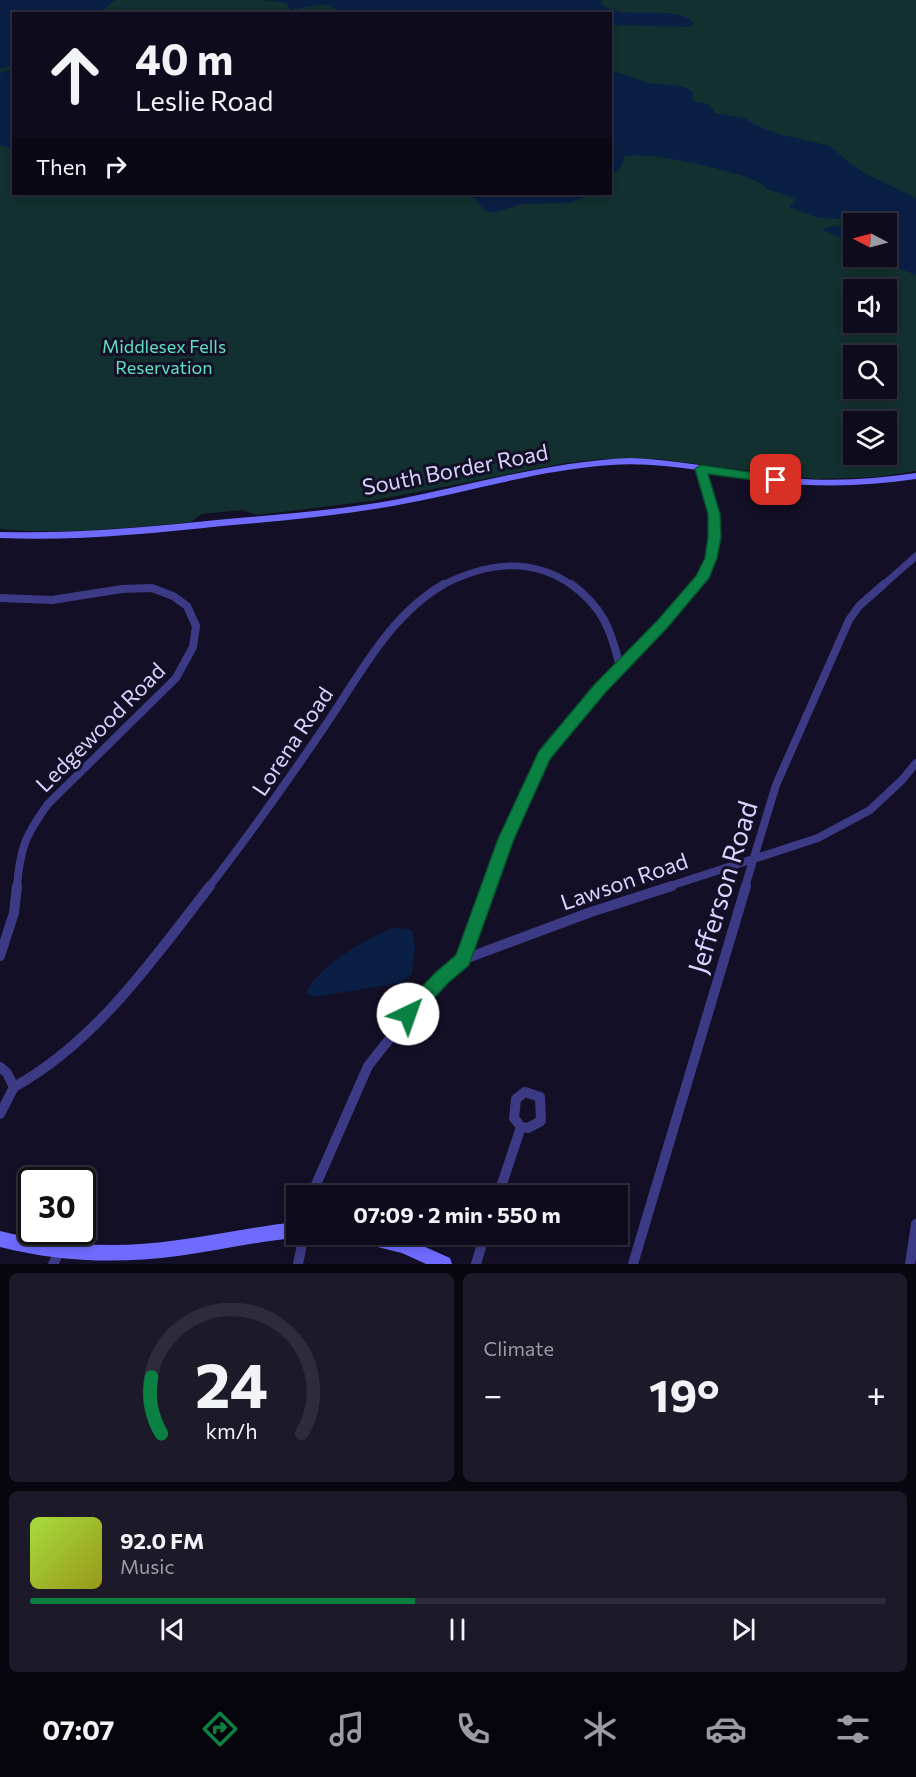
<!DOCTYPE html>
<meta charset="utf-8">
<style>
:root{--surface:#0e0b1c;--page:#1c1929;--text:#f1f3f6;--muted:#9b9ba3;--line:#2e2b3b;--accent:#0b8043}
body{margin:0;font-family:Commissioner,sans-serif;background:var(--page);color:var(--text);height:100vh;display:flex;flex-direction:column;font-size:22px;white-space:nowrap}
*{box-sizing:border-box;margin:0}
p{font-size:20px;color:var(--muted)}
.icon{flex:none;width:33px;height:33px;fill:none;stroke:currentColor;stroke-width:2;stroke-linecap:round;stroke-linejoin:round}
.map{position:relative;height:1264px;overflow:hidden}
.details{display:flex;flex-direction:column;gap:9px;padding:9px;background:#08060f;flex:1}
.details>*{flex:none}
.hud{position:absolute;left:12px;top:12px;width:600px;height:183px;border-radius:0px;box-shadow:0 3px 9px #0003,0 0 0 2px var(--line);background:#0e0b1c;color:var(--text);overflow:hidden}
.needle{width:39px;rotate:276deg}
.buttons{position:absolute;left:843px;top:213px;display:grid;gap:12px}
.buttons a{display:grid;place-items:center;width:54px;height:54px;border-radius:0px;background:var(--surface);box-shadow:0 3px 9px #0003,0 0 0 2px var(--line);font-size:30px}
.speed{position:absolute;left:18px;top:1167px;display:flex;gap:12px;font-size:30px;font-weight:700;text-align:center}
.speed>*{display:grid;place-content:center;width:78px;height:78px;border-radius:50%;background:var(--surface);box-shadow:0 3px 9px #0003,0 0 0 2px var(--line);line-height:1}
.speed .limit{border:3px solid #111;border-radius:9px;background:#fff;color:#111}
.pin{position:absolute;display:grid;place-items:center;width:51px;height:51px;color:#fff;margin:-26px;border-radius:12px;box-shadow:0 3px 9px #0006}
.me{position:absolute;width:66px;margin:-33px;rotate:42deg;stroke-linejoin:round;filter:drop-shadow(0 0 4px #0008)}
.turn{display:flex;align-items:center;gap:21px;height:126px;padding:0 24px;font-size:27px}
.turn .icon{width:78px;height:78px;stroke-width:2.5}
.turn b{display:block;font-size:42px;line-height:51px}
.then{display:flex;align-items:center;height:57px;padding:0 24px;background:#0003;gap:12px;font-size:22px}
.big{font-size:45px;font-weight:700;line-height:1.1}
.details .widget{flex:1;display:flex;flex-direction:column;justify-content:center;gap:9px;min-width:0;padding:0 21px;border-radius:9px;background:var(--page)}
.details .dial{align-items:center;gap:0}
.dial svg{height:156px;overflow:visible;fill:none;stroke:var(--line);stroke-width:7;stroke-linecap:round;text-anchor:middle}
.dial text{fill:var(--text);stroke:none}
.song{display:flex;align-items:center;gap:18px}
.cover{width:72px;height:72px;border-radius:9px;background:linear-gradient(135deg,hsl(80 70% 55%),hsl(60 70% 35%))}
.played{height:6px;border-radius:3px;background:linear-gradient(90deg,var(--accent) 45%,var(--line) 45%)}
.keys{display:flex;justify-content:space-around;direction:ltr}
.heat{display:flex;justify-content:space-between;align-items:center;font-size:33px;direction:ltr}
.details .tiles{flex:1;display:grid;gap:9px;grid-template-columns:1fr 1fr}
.widget:last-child{grid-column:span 2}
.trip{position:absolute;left:286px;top:1185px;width:342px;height:60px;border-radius:0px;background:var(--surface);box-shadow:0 3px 9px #0003,0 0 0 2px var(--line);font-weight:700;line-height:60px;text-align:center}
.tabs{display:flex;height:96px;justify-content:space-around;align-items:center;background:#06040b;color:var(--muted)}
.tabs .icon{width:42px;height:42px}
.tabs .current{color:var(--accent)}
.tabs b{font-size:27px;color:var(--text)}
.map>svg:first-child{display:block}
</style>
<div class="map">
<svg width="916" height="1264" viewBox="0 0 916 1264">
<rect width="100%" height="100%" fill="#130f26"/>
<path fill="#12302f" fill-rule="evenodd" d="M0 0H916V471L878 477 816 479 658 459H604L566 463 371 501 257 515 242 510 202 514 191 522C127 528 64 535 0 529ZM14 14H610V194H14ZM854 224H886V256H854ZM854 290H886V322H854ZM854 356H886V388H854ZM854 422H886V454H854Z"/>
<g fill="#0a1f44">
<polygon points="0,0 115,0 100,13 14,14 13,65 0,69"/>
<path d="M264 0H601L603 6C609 9 614 11 621 12 639 14 683 8 694 23L689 27 611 25 610 14 347 13 323 4 291 10 286 3Z"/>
<polygon points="13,69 14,69 13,149 0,145 0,73"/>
<path d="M611 71C622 73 631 77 642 81 659 87 678 81 693 92V101L709 104 715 113 745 118 755 125 779 134 830 146 851 164 866 174 916 198V275L898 268 882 257 886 256V224L856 223 842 219 818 218 789 207 796 201C788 192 776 194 767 189 763 186 761 183 756 181 731 170 650 151 625 156L621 167 611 178Z"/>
<polygon points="466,194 589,194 571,203 521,204 495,213 485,211 475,199"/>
<polygon points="832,226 853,228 853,248 842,238 822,230"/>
<path d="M394 927 412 930 415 945 412 974 400 983 314 997 306 994C316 966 367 939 394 927Z"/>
</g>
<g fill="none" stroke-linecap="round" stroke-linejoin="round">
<g stroke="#3d3a85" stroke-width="7">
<path d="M441 586C484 563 531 556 573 586"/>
<path d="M695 586C726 550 713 509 701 469"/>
<polyline points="882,586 916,556"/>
</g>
<g stroke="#3d3a85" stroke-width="8">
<path d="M571 584C603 607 611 630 620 667"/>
<path d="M0 598 52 600 122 589 152 588 173 596 187 606 196 626 193 647 176 678 48 804C25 836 20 848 17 887"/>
<path d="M209 887C250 834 289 779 327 723 360 674 390 615 444 584"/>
<polyline points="488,887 506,839 544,755 600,689 662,625 697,584"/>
<polyline points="667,887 818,838 870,810 902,780 916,763"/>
<polyline points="745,887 776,785 849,620 859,606 884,584"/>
</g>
<g stroke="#3d3a85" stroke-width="10">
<polyline points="0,956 14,913 17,886"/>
<polyline points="462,960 489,886"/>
<polyline points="0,1067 7,1073 14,1087 0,1114"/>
<path d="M14 1087C96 1042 154 958 210 886"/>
<polygon points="525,1092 540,1097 541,1121 528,1128 521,1127 514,1118 516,1099"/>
<polyline points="311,1196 368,1066 421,999 462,960 591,912 672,886"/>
<polyline points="498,1196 521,1127"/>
<polyline points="53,1264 60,1251"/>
<polyline points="298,1264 304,1234"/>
<polyline points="476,1264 485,1234"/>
<polyline points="633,1264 746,886"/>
<polyline points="910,1264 916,1224"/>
</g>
<g fill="#6f6bff" fill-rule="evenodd">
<path d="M631 458C685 460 738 473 792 478 833 482 875 479 916 473V479C868 486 821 488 773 482 719 475 666 461 611 465 537 470 466 493 393 506 336 516 279 521 222 526 148 534 75 541 0 538V532C76 534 151 527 227 519 283 514 339 510 394 500 473 485 550 461 631 458Z"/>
<path d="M297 1222V1234H303L297 1238C257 1241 218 1251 178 1256 118 1264 59 1262 0 1247V1231C59 1246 118 1249 178 1240 218 1235 257 1226 297 1222Z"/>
<polygon points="349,1234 392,1234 403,1237 450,1258 452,1264 426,1264 402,1253 357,1242 351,1240"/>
</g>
</g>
<polygon fill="#0b8043" stroke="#07532c" stroke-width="1.5" points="701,465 776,476 782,480 776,483 708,474 720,514 721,537 717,558 709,578 667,628 605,693 550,759 514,839 469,965 448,983 414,1020 408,1023 402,1020 399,1014 402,1008 436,972 456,955 498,839 539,751 594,685 657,621 696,576 705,558 708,537 708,514 695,469"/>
<g text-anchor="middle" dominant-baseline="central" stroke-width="6" stroke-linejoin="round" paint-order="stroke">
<g font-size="18" fill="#5fe0c0" stroke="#130f26">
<text x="164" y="346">Middlesex Fells<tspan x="164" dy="21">Reservation</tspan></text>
</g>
<g font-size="22" fill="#d9d4ff" stroke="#130f26">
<text transform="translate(455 469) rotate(-11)">South Border Road</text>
<text transform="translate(100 727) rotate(-45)">Ledgewood Road</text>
<text transform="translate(292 741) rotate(-56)">Lorena Road</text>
<text transform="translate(624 881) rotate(-19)">Lawson Road</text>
</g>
<g font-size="27" fill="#d9d4ff" stroke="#130f26">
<text transform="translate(722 887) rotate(-73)">Jefferson Road</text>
</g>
</g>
</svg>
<div class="buttons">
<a><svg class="needle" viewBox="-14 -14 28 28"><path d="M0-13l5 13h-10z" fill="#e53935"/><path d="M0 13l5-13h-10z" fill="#9b9ba3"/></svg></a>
<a><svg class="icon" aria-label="sound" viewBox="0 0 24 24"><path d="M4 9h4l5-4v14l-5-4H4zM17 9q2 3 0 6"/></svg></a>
<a><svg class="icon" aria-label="search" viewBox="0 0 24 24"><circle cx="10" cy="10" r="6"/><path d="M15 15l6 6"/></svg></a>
<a><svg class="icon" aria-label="layers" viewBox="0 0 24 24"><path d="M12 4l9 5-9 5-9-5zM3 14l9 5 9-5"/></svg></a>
</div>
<div class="speed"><div class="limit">30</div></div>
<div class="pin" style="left:776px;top:480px;background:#d93025"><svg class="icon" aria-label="arrive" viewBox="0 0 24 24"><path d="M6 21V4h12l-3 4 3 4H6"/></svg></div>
<svg class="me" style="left:408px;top:1014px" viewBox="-20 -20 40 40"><circle r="19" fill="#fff"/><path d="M0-13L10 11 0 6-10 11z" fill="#0b8043"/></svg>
<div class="trip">07:09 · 2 min · 550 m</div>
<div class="hud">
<div class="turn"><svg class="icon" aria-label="ahead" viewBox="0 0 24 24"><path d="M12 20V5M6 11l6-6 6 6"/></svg><div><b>40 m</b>Leslie Road</div></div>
<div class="then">Then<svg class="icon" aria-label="right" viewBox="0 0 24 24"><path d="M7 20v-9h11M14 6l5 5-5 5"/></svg></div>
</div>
</div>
<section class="details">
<div class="tiles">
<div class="widget dial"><svg viewBox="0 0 100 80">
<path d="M14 69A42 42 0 1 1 86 69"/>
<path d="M14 69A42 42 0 0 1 9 40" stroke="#0b8043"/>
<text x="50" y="56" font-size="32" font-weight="700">24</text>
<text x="50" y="72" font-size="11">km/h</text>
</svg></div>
<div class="widget"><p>Climate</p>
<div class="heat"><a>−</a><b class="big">19°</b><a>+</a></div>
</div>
<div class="widget">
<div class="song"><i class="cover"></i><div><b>92.0 FM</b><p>Music</p></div></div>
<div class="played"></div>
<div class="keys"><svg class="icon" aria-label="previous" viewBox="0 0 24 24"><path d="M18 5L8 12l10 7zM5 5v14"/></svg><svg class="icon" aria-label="pause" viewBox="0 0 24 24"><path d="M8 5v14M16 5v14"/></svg><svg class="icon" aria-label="next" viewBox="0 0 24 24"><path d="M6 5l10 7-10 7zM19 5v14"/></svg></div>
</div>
</div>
</section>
<nav class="tabs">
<b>07:07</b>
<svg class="icon current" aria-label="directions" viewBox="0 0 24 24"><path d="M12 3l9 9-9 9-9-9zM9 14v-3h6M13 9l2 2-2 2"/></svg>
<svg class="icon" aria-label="music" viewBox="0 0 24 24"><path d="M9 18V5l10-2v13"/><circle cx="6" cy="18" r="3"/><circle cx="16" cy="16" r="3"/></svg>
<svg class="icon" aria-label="phone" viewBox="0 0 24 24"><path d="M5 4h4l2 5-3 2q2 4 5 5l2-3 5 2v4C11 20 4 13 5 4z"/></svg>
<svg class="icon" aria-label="climate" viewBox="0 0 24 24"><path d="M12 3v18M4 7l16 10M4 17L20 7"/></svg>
<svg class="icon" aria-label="car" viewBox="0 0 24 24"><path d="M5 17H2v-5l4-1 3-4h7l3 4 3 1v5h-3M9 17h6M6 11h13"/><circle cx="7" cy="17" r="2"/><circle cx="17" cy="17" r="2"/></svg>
<svg class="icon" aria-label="filters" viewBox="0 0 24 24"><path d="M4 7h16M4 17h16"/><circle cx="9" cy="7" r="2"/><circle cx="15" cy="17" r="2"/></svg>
</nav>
